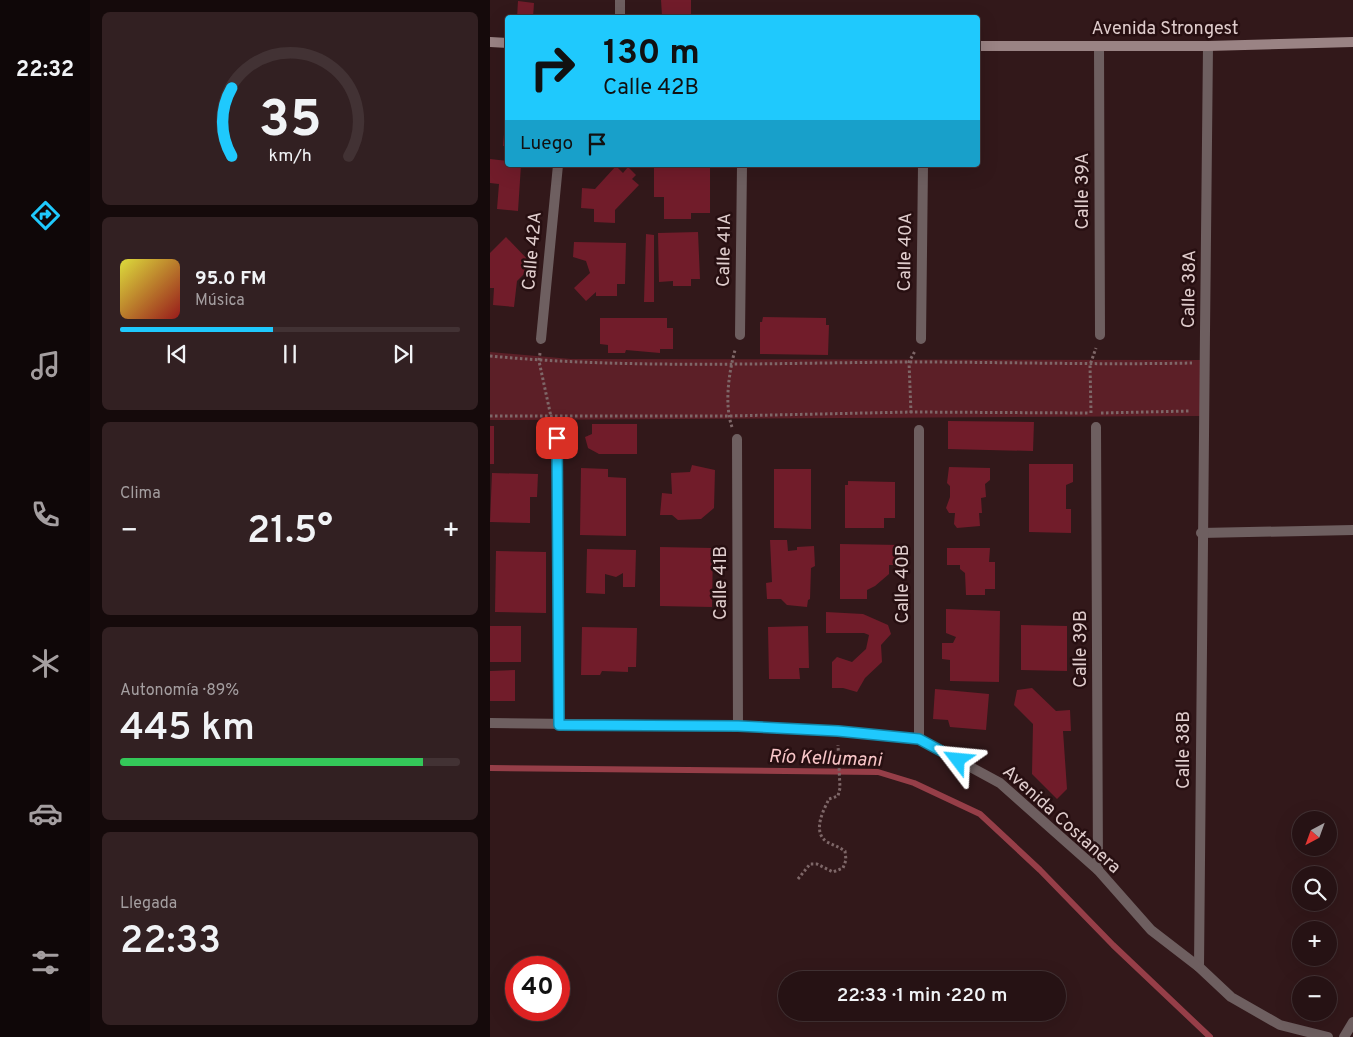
<!DOCTYPE html>
<html lang="es">
<meta charset="utf-8">
<style>
:root{--surface:#261214;--page:#322022;--text:#f1f3f6;--muted:#a49ea0;--line:#423234;--accent:#1fc9fd}
body{margin:0;font-family:Overpass,sans-serif;background:var(--page);color:var(--text);height:100vh;display:flex;flex-direction:column;font-size:19px;white-space:nowrap}
*{box-sizing:border-box;margin:0}
p{font-size:16px;color:var(--muted)}
.icon{flex:none;width:28px;height:28px;fill:none;stroke:currentColor;stroke-width:2;stroke-linecap:round;stroke-linejoin:round}
.map{position:relative;flex:1;overflow:hidden}
.sheet{display:flex;flex-direction:column;gap:12px;padding:12px;background:#150a0b;width:400px}
.sheet>*{flex:none}
.hud{position:absolute;left:15px;top:15px;width:475px;height:152px;border-radius:5px;box-shadow:0 5px 20px #0002,0 0 0 1px var(--line);background:#1fc9fd;color:#111;overflow:hidden}
.needle{width:32px;rotate:221deg}
.controls{position:absolute;left:802px;top:811px;display:grid;gap:10px}
.controls a{display:grid;place-items:center;width:45px;height:45px;border-radius:50%;background:var(--surface);box-shadow:0 5px 20px #0002,0 0 0 1px var(--line);font-size:25px}
.speed{position:absolute;left:15px;top:956px;display:flex;gap:10px;font-size:25px;font-weight:700;text-align:center}
.speed>*{display:grid;place-content:center;width:65px;height:65px;border-radius:50%;background:var(--surface);box-shadow:0 5px 20px #0002,0 0 0 1px var(--line);line-height:1}
.speed .limit{border:8px solid #d22;background:#fff;color:#111}
.pin{position:absolute;display:grid;place-items:center;width:42px;height:42px;color:#fff;margin:-21px;border-radius:10px;box-shadow:0 2px 8px #0006}
.me{position:absolute;width:55px;margin:-28px;rotate:299deg;stroke-linejoin:round;filter:drop-shadow(0 0 4px #0008)}
.turn{display:flex;align-items:center;gap:18px;height:105px;padding:0 15px;font-size:22px}
.turn .icon{width:65px;height:65px;stroke-width:2.5}
.turn b{display:block;font-size:35px;line-height:42px}
.then{display:flex;align-items:center;height:48px;padding:0 15px;background:#0003;gap:10px;font-size:19px}
.big{font-size:38px;font-weight:600;line-height:1.1}
.sheet .tile{flex:1;display:flex;flex-direction:column;justify-content:center;gap:8px;min-width:0;padding:0 18px;border-radius:8px;background:var(--page)}
.sheet .dial{align-items:center;gap:0}
.dial svg{height:130px;overflow:visible;fill:none;stroke:var(--line);stroke-width:7;stroke-linecap:round;text-anchor:middle}
.dial text{fill:var(--text);stroke:none}
.song{display:flex;align-items:center;gap:15px}
.cover{width:60px;height:60px;border-radius:8px;background:linear-gradient(135deg,hsl(60 70% 55%),hsl(0 70% 35%))}
.played{height:5px;border-radius:2px;background:linear-gradient(90deg,var(--accent) 45%,var(--line) 45%)}
.keys{display:flex;justify-content:space-around;direction:ltr}
.heat{display:flex;justify-content:space-between;align-items:center;font-size:28px;direction:ltr}
.charge{height:8px;border-radius:4px;background:linear-gradient(90deg,#34c759 89%,var(--line) 0)}
.trip{position:absolute;left:288px;top:971px;width:288px;height:50px;border-radius:25px;background:var(--surface);box-shadow:0 5px 20px #0002,0 0 0 1px var(--line);font-weight:600;line-height:50px;text-align:center}
main{display:flex;flex:1;min-height:0}
.menu{display:flex;flex-direction:column;width:90px;justify-content:space-around;align-items:center;background:#0f0708;color:var(--muted)}
.menu .icon{width:35px;height:35px}
.menu .active{color:var(--accent)}
.menu b{font-size:22px;color:var(--text)}
.map>svg:first-child{display:block}
</style>
<main>
<nav class="menu">
<b>22:32</b>
<svg class="icon active" aria-label="directions" viewBox="0 0 24 24"><path d="M12 3l9 9-9 9-9-9zM9 14v-3h6M13 9l2 2-2 2"/></svg>
<svg class="icon" aria-label="music" viewBox="0 0 24 24"><path d="M9 18V5l10-2v13"/><circle cx="6" cy="18" r="3"/><circle cx="16" cy="16" r="3"/></svg>
<svg class="icon" aria-label="phone" viewBox="0 0 24 24"><path d="M5 4h4l2 5-3 2q2 4 5 5l2-3 5 2v4C11 20 4 13 5 4z"/></svg>
<svg class="icon" aria-label="climate" viewBox="0 0 24 24"><path d="M12 3v18M4 7l16 10M4 17L20 7"/></svg>
<svg class="icon" aria-label="car" viewBox="0 0 24 24"><path d="M5 17H2v-5l4-1 3-4h7l3 4 3 1v5h-3M9 17h6M6 11h13"/><circle cx="7" cy="17" r="2"/><circle cx="17" cy="17" r="2"/></svg>
<svg class="icon" aria-label="filters" viewBox="0 0 24 24"><path d="M4 7h16M4 17h16"/><circle cx="9" cy="7" r="2"/><circle cx="15" cy="17" r="2"/></svg>
</nav>
<section class="sheet">
<div class="tile dial"><svg viewBox="0 0 100 80">
<path d="M14 69A42 42 0 1 1 86 69"/>
<path d="M14 69A42 42 0 0 1 14 27" stroke="#1fc9fd"/>
<text x="50" y="56" font-size="32" font-weight="700">35</text>
<text x="50" y="72" font-size="11">km/h</text>
</svg></div>
<div class="tile">
<div class="song"><i class="cover"></i><div><b>95.0 FM</b><p>Música</p></div></div>
<div class="played"></div>
<div class="keys"><svg class="icon" aria-label="previous" viewBox="0 0 24 24"><path d="M18 5L8 12l10 7zM5 5v14"/></svg><svg class="icon" aria-label="pause" viewBox="0 0 24 24"><path d="M8 5v14M16 5v14"/></svg><svg class="icon" aria-label="next" viewBox="0 0 24 24"><path d="M6 5l10 7-10 7zM19 5v14"/></svg></div>
</div>
<div class="tile"><p>Clima</p>
<div class="heat"><a>−</a><b class="big">21.5°</b><a>+</a></div>
</div>
<div class="tile"><p>Autonomía · 89%</p><b class="big">445 km</b><div class="charge"></div></div>
<div class="tile"><p>Llegada</p><b class="big">22:33</b></div>
</section>
<div class="map">
<svg width="863" height="1037" viewBox="0 0 863 1037">
<rect width="100%" height="100%" fill="#32181a"/>
<polygon fill="#5c1f27" points="0,352 81,359 711,360 711,416 0,420"/>
<g fill="none" stroke-linecap="round" stroke-linejoin="round">
<polyline stroke="#963e48" stroke-width="6" points="0,768 388,772 424,783 490,814 550,870 623,945 720,1037"/>
</g>
<g fill="#711c2a">
<polygon points="171,0 201,0 201,16 172,16"/>
<polygon points="28,1 44,3 43,18 27,18"/>
<polygon points="16,110 18,110 18,146 13,146"/>
<polygon points="0,159 18,161 18,165 31,165 28,211 7,209 9,184 0,183"/>
<polygon points="164,165 220,165 220,213 201,213 201,219 174,219 174,197 164,197"/>
<polygon points="126,166 133,173 138,167 146,175 142,179 149,185 125,210 125,223 104,222 104,209 91,208 92,188 105,189"/>
<polygon points="208,232 210,279 201,279 201,286 183,286 183,281 169,282 168,233"/>
<polygon points="156,234 164,235 164,302 154,302"/>
<polygon points="16,237 43,265 27,281 24,307 3,305 4,288 0,288 0,253"/>
<polygon points="84,242 136,243 135,284 127,284 127,296 106,296 106,292 96,301 84,288 100,273 96,261 83,257"/>
<polygon points="273,317 336,318 336,325 339,325 338,355 270,354 270,322 272,322"/>
<polygon points="110,318 177,318 177,328 183,328 183,349 170,349 170,353 136,350 135,353 118,353 118,345 110,344"/>
<polygon points="458,421 544,422 543,451 458,449"/>
<polygon points="102,424 147,424 147,454 109,454 98,448 95,437 102,434"/>
<rect x="0" y="426" width="4" height="38"/>
<polygon points="539,464 583,464 583,482 576,485 576,509 581,509 581,533 539,532"/>
<polygon points="202,465 225,470 224,508 211,519 188,520 182,515 170,515 172,493 182,494 181,473 200,472"/>
<polygon points="459,467 500,468 500,480 495,484 496,497 491,498 492,513 489,513 490,526 467,528 464,524 465,513 459,513 456,508 460,497 460,486 457,483"/>
<polygon points="91,468 118,469 118,477 136,478 136,536 90,535"/>
<polygon points="284,469 321,469 321,529 284,528"/>
<polygon points="2,473 48,474 47,497 40,497 40,523 0,522"/>
<polygon points="358,481 405,482 405,518 394,518 394,528 355,528 355,485 358,485"/>
<polygon points="280,540 297,540 298,551 307,550 307,547 324,546 325,566 321,568 320,599 318,600 317,607 297,605 291,599 277,599 276,583 282,582"/>
<polygon points="350,544 411,545 411,565 399,565 399,574 385,586 377,590 377,599 350,599"/>
<polygon points="170,547 223,548 222,607 170,606"/>
<polygon points="457,548 500,548 499,562 505,562 505,589 495,589 495,595 476,595 475,573 470,569 470,565 457,565"/>
<polygon points="97,549 146,550 145,587 133,587 133,573 126,577 115,574 115,594 96,593"/>
<polygon points="6,551 56,552 56,613 5,612"/>
<polygon points="456,609 510,611 509,682 460,681 460,660 452,659 452,643 463,643 466,637 456,633"/>
<polygon points="336,612 373,614 398,625 401,634 391,645 392,662 375,678 367,692 353,688 342,688 342,662 347,657 362,662 376,649 379,635 374,633 336,633"/>
<polygon points="531,625 577,626 577,671 531,670"/>
<rect x="0" y="626" width="31" height="36"/>
<polygon points="318,626 319,668 309,668 310,679 279,679 278,627"/>
<polygon points="92,627 147,628 146,667 138,667 138,672 112,671 110,675 91,675"/>
<polygon points="25,670 25,701 0,701 0,671"/>
<polygon points="542,688 566,711 580,710 581,731 573,731 577,789 567,799 542,774 543,724 524,705 527,690"/>
<polygon points="445,689 499,694 496,730 460,727 458,720 443,719"/>
</g>
<g fill="none" stroke-linecap="round" stroke-linejoin="round">
<g stroke="#7e6768" stroke-width="3" stroke-dasharray="2.5 2.5" stroke-linecap="butt">
<polyline points="50,353 49,361 63,426"/>
<path d="M0 356C139 369 279 363 419 362 513 362 607 365 702 363"/>
<polyline points="421,413 419,362 425,351"/>
<polyline points="601,413 600,365 606,348"/>
<polyline points="611,413 699,411"/>
<polyline points="0,416 238,416 421,412 599,413"/>
<path d="M242 427C234 404 239 372 245 350"/>
<path d="M308 879 320 864H327L343 872 353 868 356 860 355 851C349 847 343 845 337 842 322 832 333 811 339 799L348 796 350 788 348 745"/>
</g>
<g stroke="#6e5f60" stroke-width="10">
<polyline points="130,0 130,18"/>
<polyline points="609,46 610,335"/>
<polyline points="250,335 252,165"/>
<polyline points="51,339 68,165"/>
<polyline points="431,339 433,165"/>
<polyline points="606,427 608,870"/>
<polyline points="67,438 69,725"/>
<polyline points="247,439 248,726"/>
<polyline points="711,533 863,530"/>
<polyline points="429,739 429,430"/>
<path d="M709 967C711 660 715 353 718 46"/>
<polyline points="854,1037 863,1022"/>
</g>
<polyline stroke="#6e5f60" stroke-width="10" points="0,723 248,726 348,731 429,739 510,783 608,870 661,930 709,967 741,997 790,1025 838,1037"/>
<g stroke="#9a8384" stroke-width="10">
<polyline points="0,42 18,43"/>
<polyline points="488,46 718,46 863,42"/>
</g>
</g>
<g fill="none" stroke-linecap="round" stroke-linejoin="round">
<g stroke="#1483a4" stroke-width="12">
<polyline id="route" points="67,438 69,725 248,726 348,731 429,739 468,760"/>
</g>
<use href="#route" stroke="#1fc9fd" stroke-width="9"/>
</g>
<g text-anchor="middle" dominant-baseline="central" stroke-width="5" stroke-linejoin="round" paint-order="stroke">
<g font-size="18" fill="#e0cdcd" stroke="#270f11">
<text x="675" y="29">Avenida Strongest</text>
<text transform="translate(593 191) rotate(-90)">Calle 39A</text>
<text transform="translate(235 250) rotate(-89)">Calle 41A</text>
<text transform="translate(43 251) rotate(-85)">Calle 42A</text>
<text transform="translate(416 252) rotate(-89)">Calle 40A</text>
<text transform="translate(700 289) rotate(-89)">Calle 38A</text>
<text transform="translate(231 583) rotate(-90)">Calle 41B</text>
<text transform="translate(413 584) rotate(-90)">Calle 40B</text>
<text transform="translate(591 649) rotate(-90)">Calle 39B</text>
<text transform="translate(694 750) rotate(-90)">Calle 38B</text>
<text transform="translate(571 820) rotate(42)">Avenida Costanera</text>
</g>
<g font-size="19" font-style="italic" fill="#f9c6c8" stroke="#270f11">
<text transform="translate(335 759) rotate(2)">Río Kellumani</text>
</g>
</g>
</svg>
<div class="controls">
<a><svg class="needle" viewBox="-14 -14 28 28"><path d="M0-13l5 13h-10z" fill="#e53935"/><path d="M0 13l5-13h-10z" fill="#a49ea0"/></svg></a>
<a><svg class="icon" aria-label="search" viewBox="0 0 24 24"><circle cx="10" cy="10" r="6"/><path d="M15 15l6 6"/></svg></a>
<a>+</a>
<a>−</a>
</div>
<div class="speed"><div class="limit">40</div></div>
<div class="pin" style="left:67px;top:438px;background:#d93025"><svg class="icon" aria-label="arrive" viewBox="0 0 24 24"><path d="M6 21V4h12l-3 4 3 4H6"/></svg></div>
<svg class="me" style="left:468px;top:760px" viewBox="-20 -20 40 40"><path d="M0-17L14 15 0 8-14 15z" fill="#1fc9fd" stroke="#fff" stroke-width="4"/></svg>
<div class="trip">22:33 · 1 min · 220 m</div>
<div class="hud">
<div class="turn"><svg class="icon" aria-label="right" viewBox="0 0 24 24"><path d="M7 20v-9h11M14 6l5 5-5 5"/></svg><div><b>130 m</b>Calle 42B</div></div>
<div class="then">Luego<svg class="icon" aria-label="arrive" viewBox="0 0 24 24"><path d="M6 21V4h12l-3 4 3 4H6"/></svg></div>
</div>
</div>
</main>
